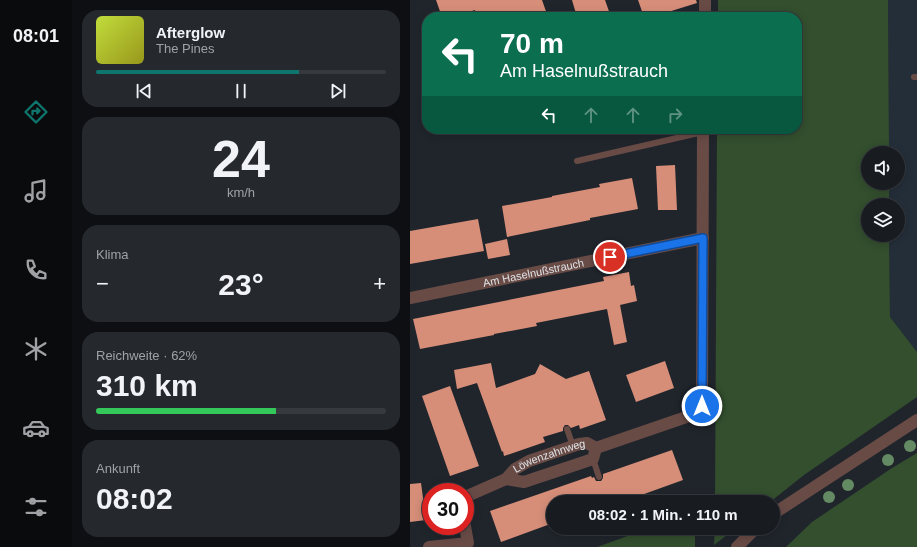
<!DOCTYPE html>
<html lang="de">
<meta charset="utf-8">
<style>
:root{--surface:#181c21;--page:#25292e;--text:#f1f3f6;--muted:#9fa1a5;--line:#363a3f;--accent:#0f766e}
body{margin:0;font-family:Arial,sans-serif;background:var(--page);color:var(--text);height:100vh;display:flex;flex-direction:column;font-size:15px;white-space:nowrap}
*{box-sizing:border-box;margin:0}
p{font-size:13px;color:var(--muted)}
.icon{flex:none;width:22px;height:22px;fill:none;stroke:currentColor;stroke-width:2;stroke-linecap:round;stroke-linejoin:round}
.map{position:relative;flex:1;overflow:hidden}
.sheet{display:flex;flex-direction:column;gap:10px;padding:10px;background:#0d0f12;width:338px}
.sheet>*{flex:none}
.guide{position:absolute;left:12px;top:12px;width:380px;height:122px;border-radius:16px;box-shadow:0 2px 10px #0003,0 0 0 1px var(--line);background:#0b6e4f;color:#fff;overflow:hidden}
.tools{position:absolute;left:451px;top:146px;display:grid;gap:8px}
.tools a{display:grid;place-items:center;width:44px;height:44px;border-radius:50%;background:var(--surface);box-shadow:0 2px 10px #0003,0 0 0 1px var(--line);font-size:20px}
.speed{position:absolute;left:12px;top:483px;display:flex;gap:8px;font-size:20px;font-weight:700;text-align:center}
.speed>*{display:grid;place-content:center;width:52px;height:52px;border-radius:50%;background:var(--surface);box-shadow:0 2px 10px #0003,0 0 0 1px var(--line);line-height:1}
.speed .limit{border:6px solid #d22;background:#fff;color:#111}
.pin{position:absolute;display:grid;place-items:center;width:34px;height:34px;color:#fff;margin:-17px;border:2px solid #fff;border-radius:50%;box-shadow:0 1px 4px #0007}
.me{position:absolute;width:44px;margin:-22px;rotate:0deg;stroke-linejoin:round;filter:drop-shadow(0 0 3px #0008)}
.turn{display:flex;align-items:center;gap:14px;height:84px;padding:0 12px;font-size:18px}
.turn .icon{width:52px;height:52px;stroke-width:2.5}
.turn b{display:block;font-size:28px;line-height:34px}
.lanes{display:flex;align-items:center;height:38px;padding:0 12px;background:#0003;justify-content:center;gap:20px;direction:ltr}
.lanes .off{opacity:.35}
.big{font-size:30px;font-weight:700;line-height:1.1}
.sheet .tile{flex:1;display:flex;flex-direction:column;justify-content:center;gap:6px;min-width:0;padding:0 14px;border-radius:16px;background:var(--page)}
.sheet .dial{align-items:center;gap:0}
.dial b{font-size:52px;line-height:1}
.song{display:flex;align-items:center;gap:12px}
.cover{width:48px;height:48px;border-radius:6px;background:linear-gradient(135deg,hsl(70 70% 55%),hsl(60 70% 35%))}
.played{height:4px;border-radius:2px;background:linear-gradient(90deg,var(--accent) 70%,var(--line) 70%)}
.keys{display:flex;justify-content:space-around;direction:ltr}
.heat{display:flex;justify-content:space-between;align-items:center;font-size:22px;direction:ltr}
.charge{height:6px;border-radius:3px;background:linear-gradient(90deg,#34c759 62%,var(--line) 0)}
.trip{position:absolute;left:136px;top:495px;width:234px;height:40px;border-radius:20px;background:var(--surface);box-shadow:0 2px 10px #0003,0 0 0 1px var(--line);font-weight:700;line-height:40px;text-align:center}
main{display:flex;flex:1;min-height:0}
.menu{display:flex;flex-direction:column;width:72px;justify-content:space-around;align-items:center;background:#0a0b0d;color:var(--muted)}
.menu .icon{width:28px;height:28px}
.menu .current{color:var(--accent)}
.menu b{font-size:18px;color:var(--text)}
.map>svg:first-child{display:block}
</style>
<main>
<nav class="menu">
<b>08:01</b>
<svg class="icon current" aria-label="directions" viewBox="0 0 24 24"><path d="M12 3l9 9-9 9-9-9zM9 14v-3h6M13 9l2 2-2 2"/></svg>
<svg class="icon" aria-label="music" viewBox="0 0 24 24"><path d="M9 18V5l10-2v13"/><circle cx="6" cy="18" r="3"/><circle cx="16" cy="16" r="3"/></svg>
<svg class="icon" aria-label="phone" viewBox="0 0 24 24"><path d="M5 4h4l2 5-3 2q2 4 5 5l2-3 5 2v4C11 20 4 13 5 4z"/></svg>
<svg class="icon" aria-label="climate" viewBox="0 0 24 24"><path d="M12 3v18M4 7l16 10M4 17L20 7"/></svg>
<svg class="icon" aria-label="car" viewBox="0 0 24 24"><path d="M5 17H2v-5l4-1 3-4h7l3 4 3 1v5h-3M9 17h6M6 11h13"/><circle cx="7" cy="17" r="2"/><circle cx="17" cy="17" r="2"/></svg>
<svg class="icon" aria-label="filters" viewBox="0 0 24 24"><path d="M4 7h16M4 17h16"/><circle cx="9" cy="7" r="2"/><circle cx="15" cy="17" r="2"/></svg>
</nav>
<section class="sheet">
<div class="tile">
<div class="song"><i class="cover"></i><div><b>Afterglow</b><p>The Pines</p></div></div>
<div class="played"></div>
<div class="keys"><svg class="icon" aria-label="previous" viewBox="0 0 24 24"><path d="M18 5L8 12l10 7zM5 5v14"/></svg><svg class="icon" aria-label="pause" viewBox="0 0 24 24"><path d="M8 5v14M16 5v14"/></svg><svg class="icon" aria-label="next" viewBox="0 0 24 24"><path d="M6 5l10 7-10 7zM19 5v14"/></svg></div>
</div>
<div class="tile dial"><b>24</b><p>km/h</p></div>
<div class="tile"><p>Klima</p>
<div class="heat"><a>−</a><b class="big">23°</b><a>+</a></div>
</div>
<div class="tile"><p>Reichweite · 62%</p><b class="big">310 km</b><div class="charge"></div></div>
<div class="tile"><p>Ankunft</p><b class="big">08:02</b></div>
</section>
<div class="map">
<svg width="507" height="547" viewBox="0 0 507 547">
<rect width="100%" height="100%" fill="#20252c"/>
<polygon fill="#242e39" points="478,0 507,0 507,352 480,317 479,235 488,235 488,205 479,205 479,183 488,183 488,153 479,153"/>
<g fill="#334f2e">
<polygon points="308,0 478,0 479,153 458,153 458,183 479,183 479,205 458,205 458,235 479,235 480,317 507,352 507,397 394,475 360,502 305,502 307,129 387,129 387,17 308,17"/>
<polygon points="507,453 507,547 376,547 402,522 482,468"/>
<polygon points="240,528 285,528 285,547 187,547"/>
<polygon points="305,528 326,528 304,545"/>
</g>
<g fill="#d68e79">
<polygon points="26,0 132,0 138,17 66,17 65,10 43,17 32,17"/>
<polygon points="162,0 195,0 201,17 167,17"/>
<polygon points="228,0 286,0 287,3 242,17 234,17"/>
<polygon points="265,165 267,210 248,210 246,166"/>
<polygon points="222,178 228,209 180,218 180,220 97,237 92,206 142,197 142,196 190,187 189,184"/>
<polygon points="68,219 74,251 0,264 0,231"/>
<polygon points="97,239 100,255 78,259 75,244"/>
<polygon points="219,272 221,286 224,285 227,301 210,305 217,342 204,345 197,309 126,323 127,326 84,334 84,335 10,349 3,319 194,281 193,277"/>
<polygon points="255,361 264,388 226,402 216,375"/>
<polygon points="81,363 86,388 125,374 130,364 156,379 179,371 196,420 170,429 169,425 161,428 158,425 155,425 153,428 153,431 133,437 135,442 94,456 93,451 92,452 67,383 47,389 44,370"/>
<polygon points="40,386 69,466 40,476 12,396"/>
<polygon points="262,450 273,480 212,502 143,502 143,523 91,542 80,511 181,476 182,478 184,477 186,481 191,481 193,478 193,474"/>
<polygon points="11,483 16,520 0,522 0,484"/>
</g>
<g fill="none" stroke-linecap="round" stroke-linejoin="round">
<g stroke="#694b46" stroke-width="6">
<polyline points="504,77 507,77"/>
<polyline points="167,161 293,132"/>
<polyline points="157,429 163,446"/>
<polyline points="183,459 189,477"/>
</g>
<g stroke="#694b46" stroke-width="12">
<polyline points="295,17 295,0"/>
<path id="s1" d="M0 298 293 238"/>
<polyline points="96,479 114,482 183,459 186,448"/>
<path id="s2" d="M55 497 96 479 105 469 119 461 169 444 177 443 186 448 285 414 292 406 293 129"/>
<polyline points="19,547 58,543 55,526"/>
</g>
<g stroke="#694b46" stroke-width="12">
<polyline points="363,514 507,420"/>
<polyline points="327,547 346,528"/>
</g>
</g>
<g fill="#648a63">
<circle cx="500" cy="446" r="6"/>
<circle cx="478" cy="460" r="6"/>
<circle cx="438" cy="485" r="6"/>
<circle cx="419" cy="497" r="6"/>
</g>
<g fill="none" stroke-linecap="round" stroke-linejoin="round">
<g stroke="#114b97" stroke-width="10">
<polyline id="route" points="200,257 293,238 292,406"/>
</g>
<use href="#route" stroke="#1a73e8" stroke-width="7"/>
</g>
<g text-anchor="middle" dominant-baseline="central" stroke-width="4" stroke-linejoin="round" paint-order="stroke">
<g font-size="11" fill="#dfe3e8" stroke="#0c0e11">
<text stroke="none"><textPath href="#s1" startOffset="126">Am Haselnußstrauch</textPath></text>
<text stroke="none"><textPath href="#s2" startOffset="95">Löwenzahnweg</textPath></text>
</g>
</g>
</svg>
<div class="tools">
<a><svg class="icon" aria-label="sound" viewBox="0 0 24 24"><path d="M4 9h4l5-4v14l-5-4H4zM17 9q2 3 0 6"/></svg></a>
<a><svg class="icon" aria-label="layers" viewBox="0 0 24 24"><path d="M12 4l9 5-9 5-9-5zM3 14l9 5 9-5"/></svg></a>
</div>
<div class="speed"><div class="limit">30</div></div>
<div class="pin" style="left:200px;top:257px;background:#d93025"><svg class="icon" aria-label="arrive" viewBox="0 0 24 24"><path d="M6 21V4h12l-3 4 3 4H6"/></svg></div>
<svg class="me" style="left:292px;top:406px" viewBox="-20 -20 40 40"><circle r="17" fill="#1a73e8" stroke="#fff" stroke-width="3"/><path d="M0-11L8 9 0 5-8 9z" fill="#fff"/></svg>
<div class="trip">08:02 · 1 Min. · 110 m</div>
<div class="guide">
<div class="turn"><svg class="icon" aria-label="left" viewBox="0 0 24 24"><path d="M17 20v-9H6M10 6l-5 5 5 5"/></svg><div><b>70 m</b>Am Haselnußstrauch</div></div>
<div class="lanes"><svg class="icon" aria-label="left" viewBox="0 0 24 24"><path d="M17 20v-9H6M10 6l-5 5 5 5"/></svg><svg class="icon off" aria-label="ahead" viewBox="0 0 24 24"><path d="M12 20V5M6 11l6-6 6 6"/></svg><svg class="icon off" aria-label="ahead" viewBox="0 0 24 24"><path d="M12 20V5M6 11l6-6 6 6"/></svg><svg class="icon off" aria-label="right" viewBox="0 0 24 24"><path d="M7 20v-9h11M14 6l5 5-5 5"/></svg></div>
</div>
</div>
</main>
